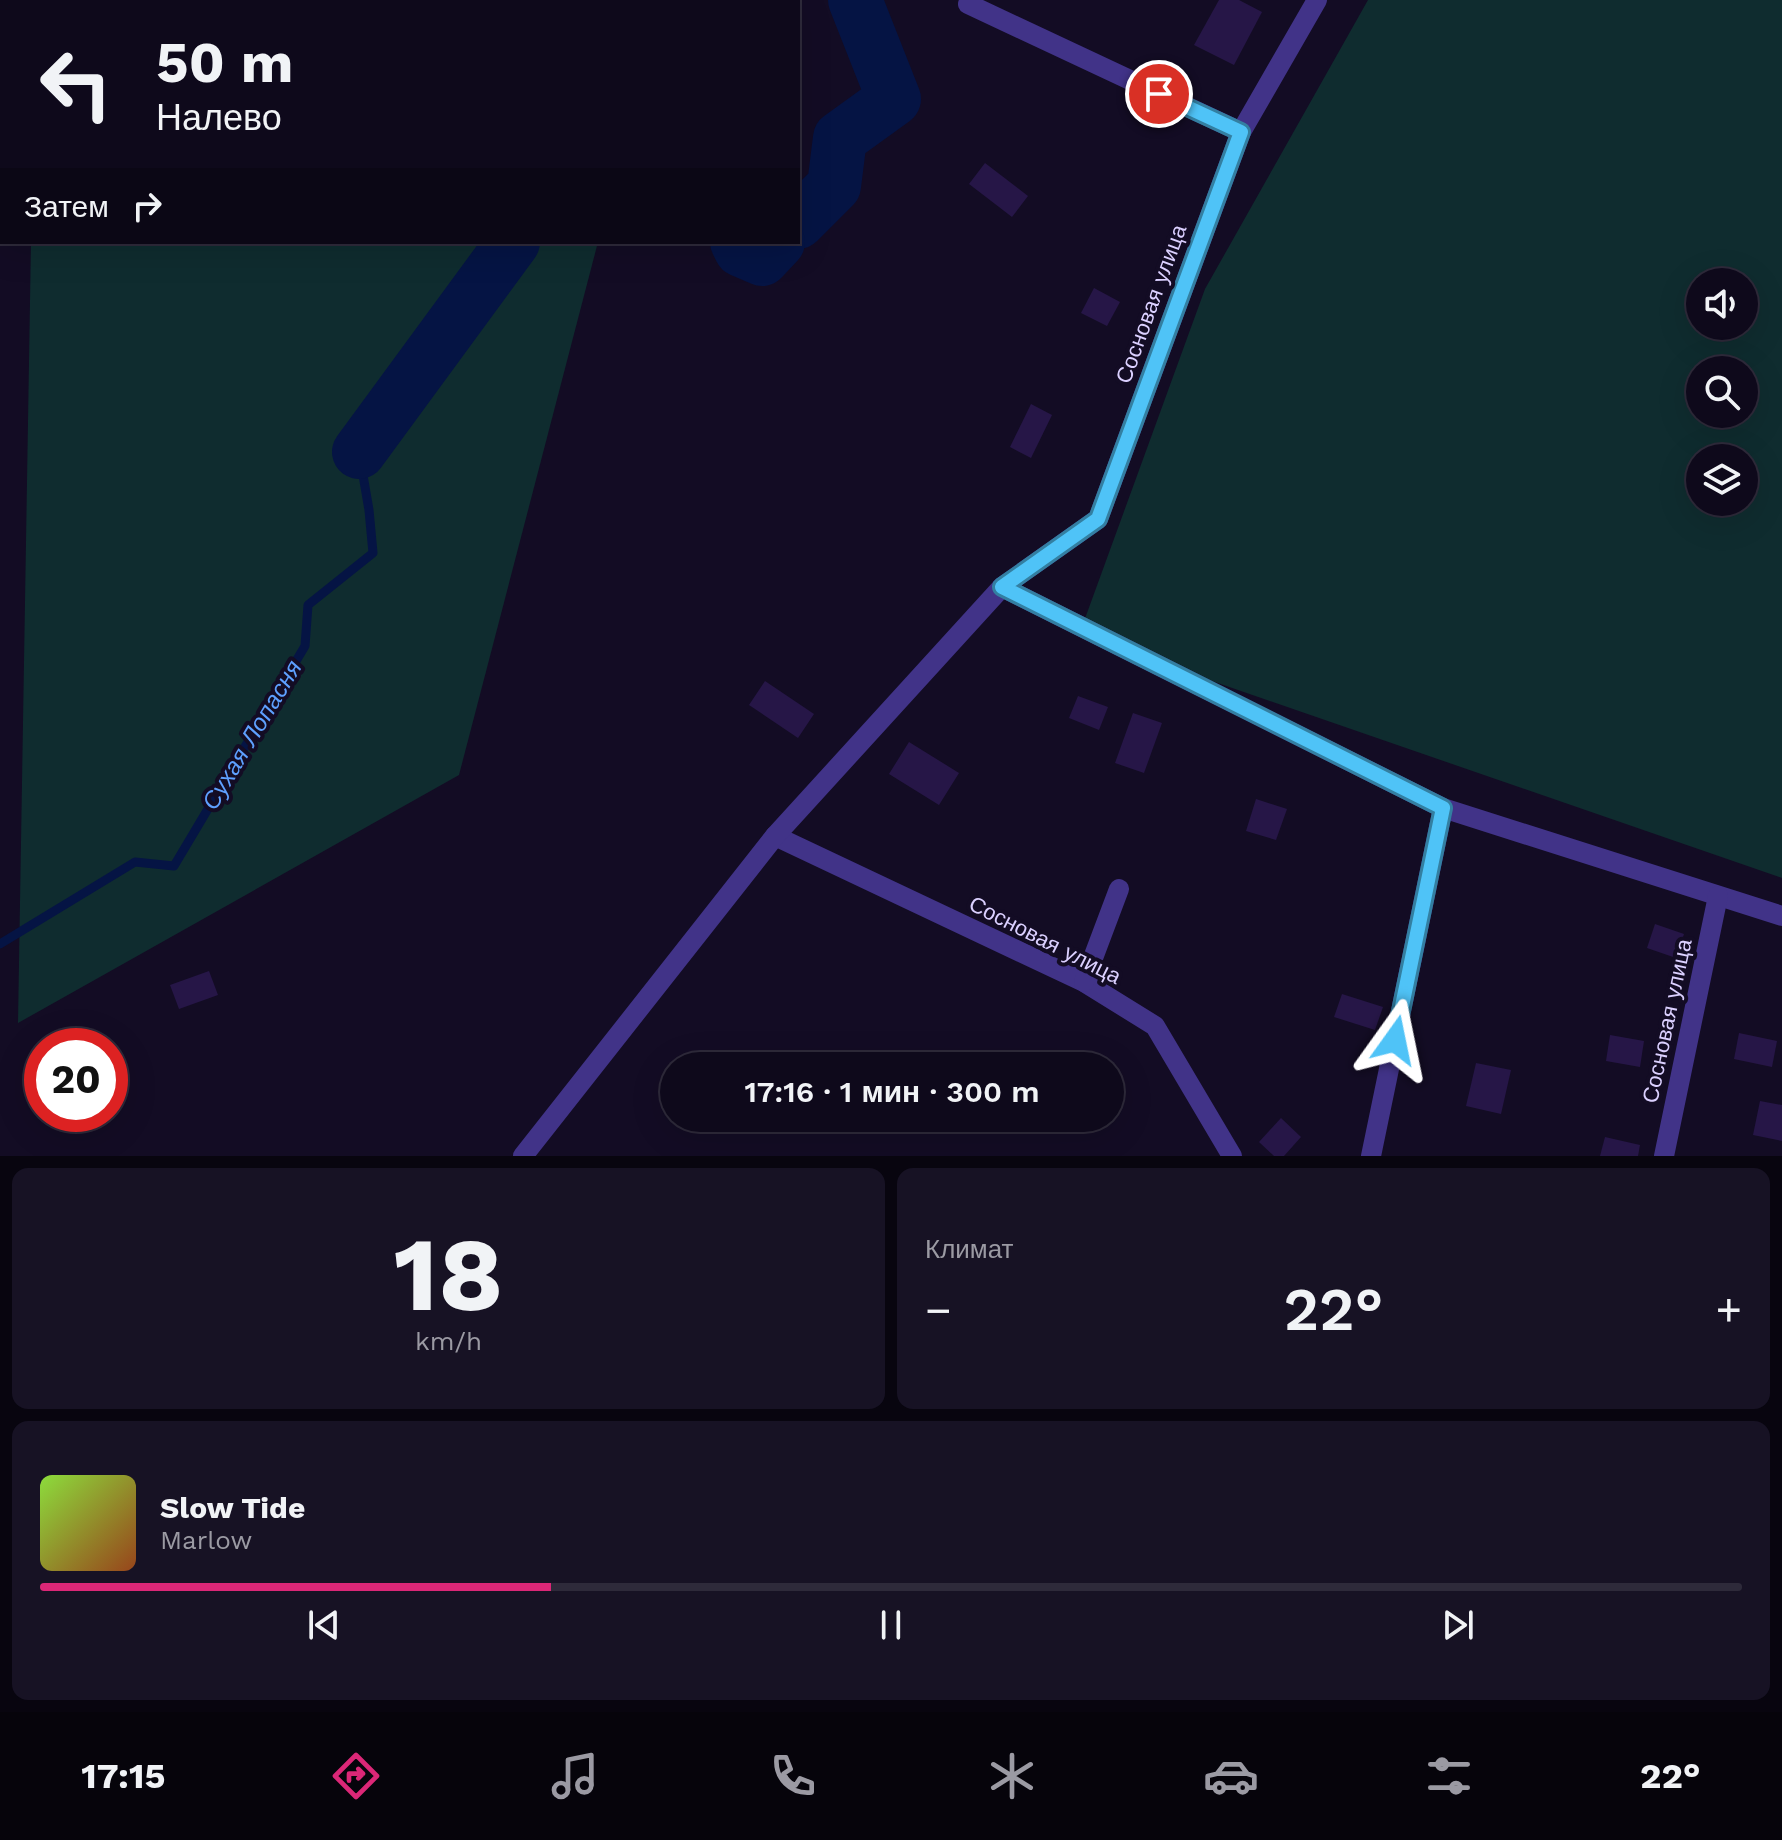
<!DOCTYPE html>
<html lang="ru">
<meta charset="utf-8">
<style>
:root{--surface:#0e091b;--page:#171224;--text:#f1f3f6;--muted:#9b9aa3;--line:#2e2a3a;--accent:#db2777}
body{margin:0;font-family:"Work Sans",sans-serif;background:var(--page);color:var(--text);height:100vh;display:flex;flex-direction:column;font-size:30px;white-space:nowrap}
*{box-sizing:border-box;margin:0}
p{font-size:26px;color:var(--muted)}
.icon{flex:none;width:44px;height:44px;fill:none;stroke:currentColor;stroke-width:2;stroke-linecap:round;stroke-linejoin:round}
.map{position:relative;height:1156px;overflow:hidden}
.sheet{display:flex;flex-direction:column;gap:12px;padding:12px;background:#08050f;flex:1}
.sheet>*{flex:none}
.hud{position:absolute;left:0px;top:0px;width:800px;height:244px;box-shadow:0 8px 32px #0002,0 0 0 2px var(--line);background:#0e091b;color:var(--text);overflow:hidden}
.fabs{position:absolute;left:1686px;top:268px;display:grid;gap:16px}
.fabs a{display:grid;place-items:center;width:72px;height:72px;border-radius:50%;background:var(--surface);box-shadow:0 8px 32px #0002,0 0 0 2px var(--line);font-size:40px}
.speed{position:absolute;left:24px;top:1028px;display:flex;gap:16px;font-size:40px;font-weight:700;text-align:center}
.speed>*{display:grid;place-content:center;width:104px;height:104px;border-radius:50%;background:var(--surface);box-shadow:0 8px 32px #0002,0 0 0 2px var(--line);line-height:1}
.speed .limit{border:12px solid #d22;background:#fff;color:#111}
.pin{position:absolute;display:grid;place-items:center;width:68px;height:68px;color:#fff;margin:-34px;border:4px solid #fff;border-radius:50%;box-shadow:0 2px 8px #0007}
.me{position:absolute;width:88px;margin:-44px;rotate:12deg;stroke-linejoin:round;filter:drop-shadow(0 0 6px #0008)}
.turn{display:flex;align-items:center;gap:28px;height:168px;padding:0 24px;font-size:36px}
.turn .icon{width:104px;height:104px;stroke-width:2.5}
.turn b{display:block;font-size:56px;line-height:68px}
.then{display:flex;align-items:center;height:76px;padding:0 24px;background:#0003;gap:16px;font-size:30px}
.big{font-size:60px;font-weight:600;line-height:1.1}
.sheet .card{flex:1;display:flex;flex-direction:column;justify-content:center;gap:12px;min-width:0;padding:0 28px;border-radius:16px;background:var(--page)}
.sheet .dial{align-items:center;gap:0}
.dial b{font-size:104px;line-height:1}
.song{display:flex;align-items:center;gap:24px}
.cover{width:96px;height:96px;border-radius:12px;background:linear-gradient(135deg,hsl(90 70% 55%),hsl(20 70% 35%))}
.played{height:8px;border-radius:4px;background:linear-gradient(90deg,var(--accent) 30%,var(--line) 30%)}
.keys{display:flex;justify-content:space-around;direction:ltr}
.heat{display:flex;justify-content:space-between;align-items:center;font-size:44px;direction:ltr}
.sheet .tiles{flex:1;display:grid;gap:12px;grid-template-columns:1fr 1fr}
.card:last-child{grid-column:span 2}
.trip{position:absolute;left:660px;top:1052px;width:464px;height:80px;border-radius:40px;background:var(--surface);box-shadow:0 8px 32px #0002,0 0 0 2px var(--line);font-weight:600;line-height:80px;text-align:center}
.menu{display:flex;height:128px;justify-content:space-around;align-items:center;background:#06040b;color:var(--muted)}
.menu .icon{width:56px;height:56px}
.menu .active{color:var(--accent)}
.menu b{font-size:36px;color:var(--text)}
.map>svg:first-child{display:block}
</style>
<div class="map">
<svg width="1782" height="1156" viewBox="0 0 1782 1156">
<rect width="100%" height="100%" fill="#130c24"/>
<g fill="#0f2c2f" fill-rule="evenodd">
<polygon points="34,0 626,0 626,2"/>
<path d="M1368 0H1782V878L1079 635 1205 289ZM1700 282H1744V326H1700ZM1700 370H1744V414H1700ZM1700 458H1744V502H1700Z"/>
<polygon points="31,242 598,242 459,775 18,1023"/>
</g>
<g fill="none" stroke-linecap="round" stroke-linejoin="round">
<polyline stroke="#051444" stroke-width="9" points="0,944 135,862 174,866 305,646 308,605 373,553 369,510 359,452"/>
<g stroke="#051444" stroke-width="54">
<polyline points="798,222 834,186 840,138 894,99 855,0"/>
<polyline points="737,242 741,250 762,259 778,242"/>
<polyline points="359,452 513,242"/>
</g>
</g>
<g fill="#261647">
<polygon points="1219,0 1239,0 1262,12 1234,65 1194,45"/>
<polygon points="985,163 1028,196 1012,217 969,184"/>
<polygon points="1094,288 1120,302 1107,326 1081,313"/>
<polygon points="1031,404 1052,415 1031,458 1010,447"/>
<polygon points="765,681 814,714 798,738 749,705"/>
<polygon points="1078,696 1108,707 1099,730 1069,718"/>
<polygon points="1133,713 1162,723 1144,773 1115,763"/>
<polygon points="909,742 959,773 939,805 889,774"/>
<polygon points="1256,799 1287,809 1276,840 1246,831"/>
<polygon points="1655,924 1684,934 1676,958 1647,948"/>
<polygon points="209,971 218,995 179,1009 170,985"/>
<polygon points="1342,994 1383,1007 1375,1030 1334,1017"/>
<polygon points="1739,1033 1777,1041 1772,1067 1734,1059"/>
<polygon points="1610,1035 1644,1041 1640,1067 1606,1061"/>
<polygon points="1476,1063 1511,1070 1501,1114 1466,1106"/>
<polygon points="1760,1101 1782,1105 1782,1141 1753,1135"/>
<polygon points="1281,1118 1301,1137 1284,1156 1274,1156 1259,1142"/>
<polygon points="1605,1137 1640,1145 1638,1156 1600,1156"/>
</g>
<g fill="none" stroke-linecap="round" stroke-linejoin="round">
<g stroke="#413388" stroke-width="20">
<polyline points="968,4 1241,132"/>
<polyline points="1002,587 1443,808 1782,916"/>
<polyline points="775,836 1084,982 1155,1026 1232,1156"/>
<polyline points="1084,982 1119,889"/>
<polyline points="523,1156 775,836 1002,587 1098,519 1241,132 1317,0"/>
<polyline points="1371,1156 1443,808"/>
<polyline points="1664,1156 1718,896"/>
</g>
</g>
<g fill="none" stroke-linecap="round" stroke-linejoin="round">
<g stroke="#337fa1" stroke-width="20">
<polyline id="route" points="1159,94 1241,132 1098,519 1002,587 1443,808 1395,1040"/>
</g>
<use href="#route" stroke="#4fc3f7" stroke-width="14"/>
</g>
<g text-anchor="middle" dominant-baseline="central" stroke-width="8" stroke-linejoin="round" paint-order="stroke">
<g font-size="22" fill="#dbd0ff" stroke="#130c24">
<text transform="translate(1151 304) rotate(-70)">Сосновая улица</text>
<text transform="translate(1045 940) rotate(27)">Сосновая улица</text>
<text transform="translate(1667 1021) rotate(-78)">Сосновая улица</text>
</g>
<g font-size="24" font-style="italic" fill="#5ea0ff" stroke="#130c24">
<text transform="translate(252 735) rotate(-59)">Сухая Лопасня</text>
</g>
</g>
</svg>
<div class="fabs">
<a><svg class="icon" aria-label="sound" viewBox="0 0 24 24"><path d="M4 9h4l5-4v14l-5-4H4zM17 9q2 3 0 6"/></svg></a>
<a><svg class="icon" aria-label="search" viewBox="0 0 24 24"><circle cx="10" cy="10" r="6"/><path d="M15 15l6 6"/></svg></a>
<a><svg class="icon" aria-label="layers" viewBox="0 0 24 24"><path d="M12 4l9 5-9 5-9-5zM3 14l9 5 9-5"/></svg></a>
</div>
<div class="speed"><div class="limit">20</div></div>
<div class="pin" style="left:1159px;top:94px;background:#d93025"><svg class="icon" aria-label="arrive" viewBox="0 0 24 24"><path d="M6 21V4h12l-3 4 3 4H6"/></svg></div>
<svg class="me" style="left:1395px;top:1040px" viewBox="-20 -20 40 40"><path d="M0-17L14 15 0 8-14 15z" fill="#4fc3f7" stroke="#fff" stroke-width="4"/></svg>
<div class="trip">17:16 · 1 мин · 300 m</div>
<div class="hud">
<div class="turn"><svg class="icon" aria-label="left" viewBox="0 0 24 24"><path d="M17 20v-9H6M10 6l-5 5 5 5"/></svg><div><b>50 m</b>Налево</div></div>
<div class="then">Затем<svg class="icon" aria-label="right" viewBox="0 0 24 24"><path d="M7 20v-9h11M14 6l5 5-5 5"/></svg></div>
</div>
</div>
<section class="sheet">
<div class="tiles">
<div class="card dial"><b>18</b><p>km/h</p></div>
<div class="card"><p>Климат</p>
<div class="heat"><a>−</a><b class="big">22°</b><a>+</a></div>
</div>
<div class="card">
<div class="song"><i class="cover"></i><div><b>Slow Tide</b><p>Marlow</p></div></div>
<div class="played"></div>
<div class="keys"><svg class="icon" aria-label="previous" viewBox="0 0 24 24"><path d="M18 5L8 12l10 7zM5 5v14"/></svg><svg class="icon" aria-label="pause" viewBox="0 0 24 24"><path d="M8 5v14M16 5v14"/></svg><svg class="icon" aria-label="next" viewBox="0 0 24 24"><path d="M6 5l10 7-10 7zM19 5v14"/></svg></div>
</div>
</div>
</section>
<nav class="menu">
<b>17:15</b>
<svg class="icon active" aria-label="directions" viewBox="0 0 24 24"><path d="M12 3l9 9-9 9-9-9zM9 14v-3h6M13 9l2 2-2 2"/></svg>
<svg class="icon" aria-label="music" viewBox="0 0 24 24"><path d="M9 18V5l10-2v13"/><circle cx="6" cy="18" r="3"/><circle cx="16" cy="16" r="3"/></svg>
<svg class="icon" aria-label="phone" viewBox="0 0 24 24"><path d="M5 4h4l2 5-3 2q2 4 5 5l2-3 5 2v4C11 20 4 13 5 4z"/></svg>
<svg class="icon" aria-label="climate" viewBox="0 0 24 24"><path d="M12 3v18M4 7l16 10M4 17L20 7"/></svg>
<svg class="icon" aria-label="car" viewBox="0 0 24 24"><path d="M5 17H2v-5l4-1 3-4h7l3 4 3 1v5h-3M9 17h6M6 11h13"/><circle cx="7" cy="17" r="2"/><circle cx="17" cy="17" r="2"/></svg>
<svg class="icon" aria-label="filters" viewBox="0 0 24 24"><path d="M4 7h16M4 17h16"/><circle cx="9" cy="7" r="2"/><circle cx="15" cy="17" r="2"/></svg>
<b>22°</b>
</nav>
